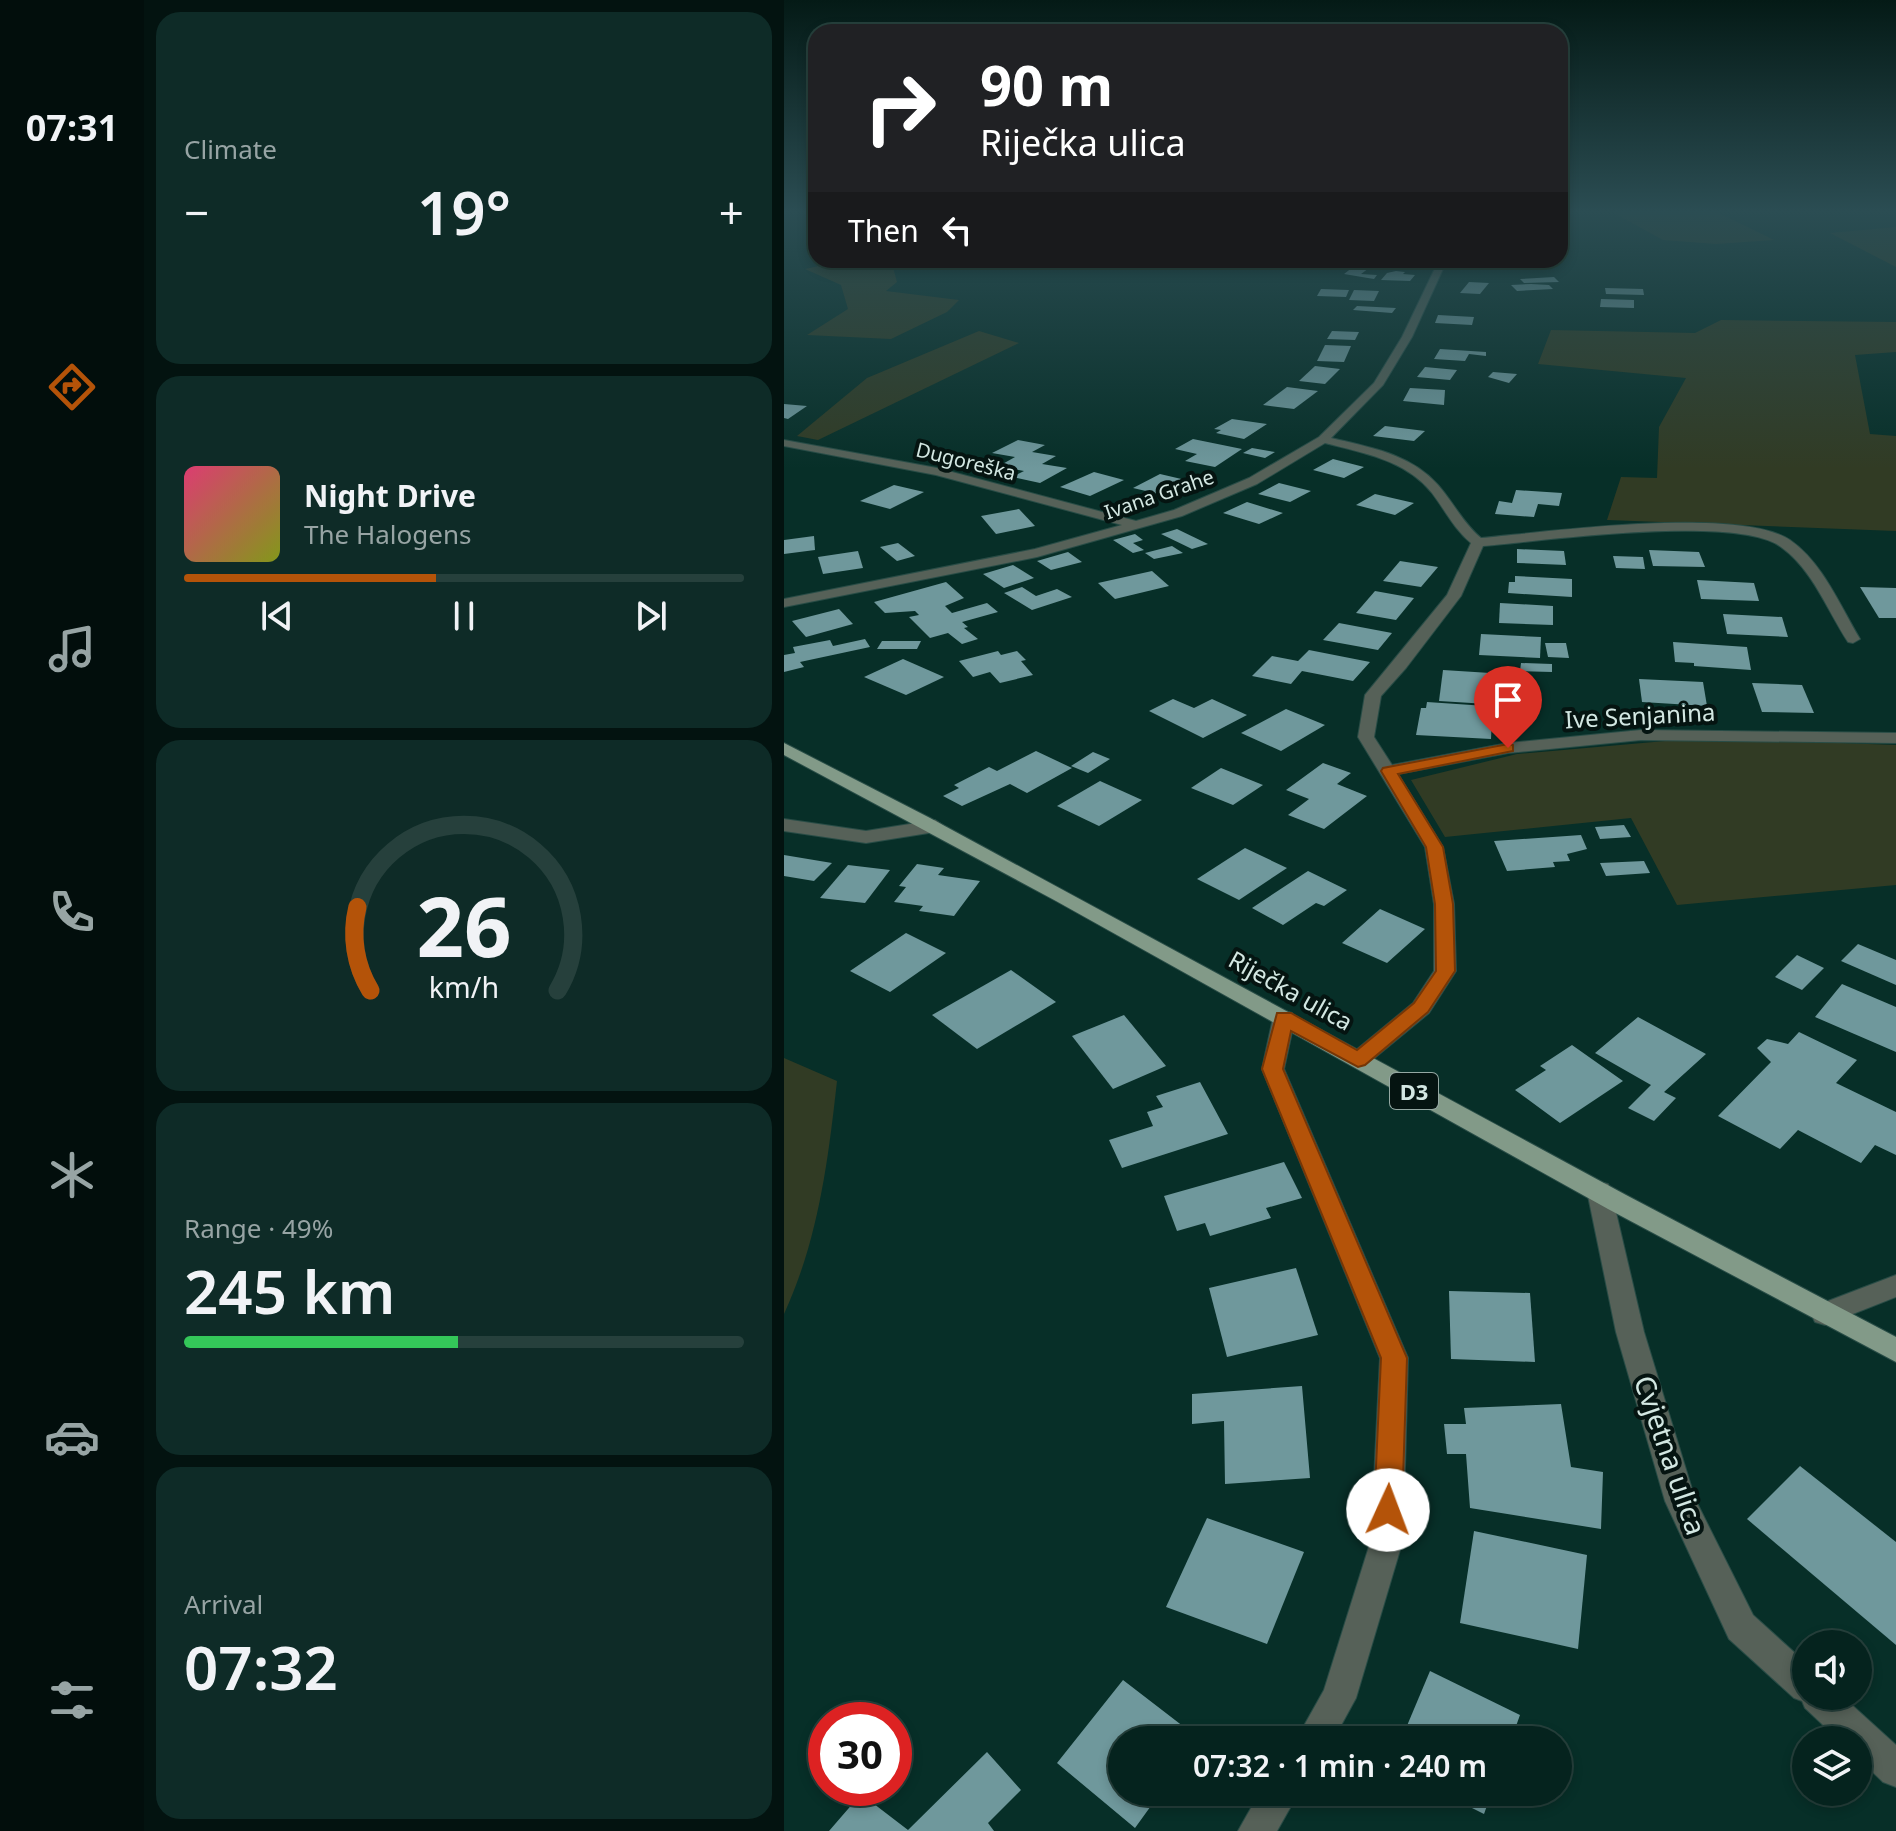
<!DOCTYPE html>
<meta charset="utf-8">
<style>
:root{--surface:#05231e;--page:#0e2b27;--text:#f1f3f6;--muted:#97a4a4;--line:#26403c;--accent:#b45309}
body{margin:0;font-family:"Noto Sans",sans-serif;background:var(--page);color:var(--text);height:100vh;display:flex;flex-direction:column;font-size:30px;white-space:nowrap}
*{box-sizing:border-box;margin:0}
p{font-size:26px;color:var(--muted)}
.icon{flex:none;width:44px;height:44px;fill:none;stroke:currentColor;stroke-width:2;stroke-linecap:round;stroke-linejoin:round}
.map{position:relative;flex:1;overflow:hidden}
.side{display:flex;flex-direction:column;gap:12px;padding:12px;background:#031310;width:640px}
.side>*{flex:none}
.top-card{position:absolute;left:24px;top:24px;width:760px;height:244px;border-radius:24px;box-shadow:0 4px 12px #0003,0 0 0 2px var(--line);background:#202124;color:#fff;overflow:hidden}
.controls{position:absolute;left:1008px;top:1630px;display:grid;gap:16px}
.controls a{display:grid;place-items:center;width:80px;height:80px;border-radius:50%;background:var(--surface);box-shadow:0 4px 12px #0003,0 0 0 2px var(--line);font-size:40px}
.speed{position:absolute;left:24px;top:1702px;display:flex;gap:16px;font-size:40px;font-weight:700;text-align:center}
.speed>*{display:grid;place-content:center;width:104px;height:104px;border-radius:50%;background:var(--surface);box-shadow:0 4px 12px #0003,0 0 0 2px var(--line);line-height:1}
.speed .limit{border:12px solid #d22;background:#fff;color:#111}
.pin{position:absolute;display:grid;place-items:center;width:68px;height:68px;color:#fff;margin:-82px -34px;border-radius:50% 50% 50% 0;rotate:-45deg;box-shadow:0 0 8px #0007}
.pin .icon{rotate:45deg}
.me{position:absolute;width:88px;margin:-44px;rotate:2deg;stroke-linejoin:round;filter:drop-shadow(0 0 6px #0008)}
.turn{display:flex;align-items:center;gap:28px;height:168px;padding:0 40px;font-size:36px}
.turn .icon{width:104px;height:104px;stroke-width:2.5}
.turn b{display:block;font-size:56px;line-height:68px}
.then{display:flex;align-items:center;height:76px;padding:0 40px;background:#0003;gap:16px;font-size:30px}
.big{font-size:60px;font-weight:600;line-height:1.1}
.side .card{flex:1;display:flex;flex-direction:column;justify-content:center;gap:12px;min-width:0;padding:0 28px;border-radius:24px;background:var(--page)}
.side .dial{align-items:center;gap:0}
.dial svg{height:208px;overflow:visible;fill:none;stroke:var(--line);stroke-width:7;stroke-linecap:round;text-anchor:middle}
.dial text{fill:var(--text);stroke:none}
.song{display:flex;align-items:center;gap:24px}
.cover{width:96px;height:96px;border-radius:12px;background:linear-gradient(135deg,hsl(340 70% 55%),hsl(70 70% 35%))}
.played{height:8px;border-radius:4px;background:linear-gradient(90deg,var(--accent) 45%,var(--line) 45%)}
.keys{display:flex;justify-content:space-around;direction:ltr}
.heat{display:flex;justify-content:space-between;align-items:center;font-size:44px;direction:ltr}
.charge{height:12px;border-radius:6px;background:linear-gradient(90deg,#34c759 49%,var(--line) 0)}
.trip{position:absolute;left:324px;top:1726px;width:464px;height:80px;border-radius:40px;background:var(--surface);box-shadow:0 4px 12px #0003,0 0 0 2px var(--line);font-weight:600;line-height:80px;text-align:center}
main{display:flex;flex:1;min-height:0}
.dock{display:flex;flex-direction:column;width:144px;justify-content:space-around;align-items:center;background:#020e0c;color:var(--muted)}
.dock .icon{width:56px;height:56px}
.dock .current{color:var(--accent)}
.dock b{font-size:36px;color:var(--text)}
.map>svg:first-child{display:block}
</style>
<main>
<nav class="dock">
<b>07:31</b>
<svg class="icon current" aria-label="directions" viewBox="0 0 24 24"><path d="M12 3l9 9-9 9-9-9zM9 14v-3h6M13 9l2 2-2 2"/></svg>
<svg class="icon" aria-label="music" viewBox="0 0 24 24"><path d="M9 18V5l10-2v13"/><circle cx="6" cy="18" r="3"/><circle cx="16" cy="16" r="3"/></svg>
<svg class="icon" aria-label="phone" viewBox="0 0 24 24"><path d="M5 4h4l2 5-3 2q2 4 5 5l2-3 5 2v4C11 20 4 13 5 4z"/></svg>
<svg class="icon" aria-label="climate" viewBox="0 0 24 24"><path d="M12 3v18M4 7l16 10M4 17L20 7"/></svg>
<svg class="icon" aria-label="car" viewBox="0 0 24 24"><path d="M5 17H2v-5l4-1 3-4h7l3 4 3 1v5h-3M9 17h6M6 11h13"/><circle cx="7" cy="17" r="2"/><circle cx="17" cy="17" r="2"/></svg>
<svg class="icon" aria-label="filters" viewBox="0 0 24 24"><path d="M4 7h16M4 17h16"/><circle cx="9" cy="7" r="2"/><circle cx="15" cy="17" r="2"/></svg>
</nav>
<section class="side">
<div class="card"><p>Climate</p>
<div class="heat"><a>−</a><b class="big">19°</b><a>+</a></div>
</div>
<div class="card">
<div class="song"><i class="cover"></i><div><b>Night Drive</b><p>The Halogens</p></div></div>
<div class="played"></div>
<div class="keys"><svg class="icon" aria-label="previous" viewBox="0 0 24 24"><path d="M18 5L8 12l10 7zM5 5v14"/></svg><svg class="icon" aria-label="pause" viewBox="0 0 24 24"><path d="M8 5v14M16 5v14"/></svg><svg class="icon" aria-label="next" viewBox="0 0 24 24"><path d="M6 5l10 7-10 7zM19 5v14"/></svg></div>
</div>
<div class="card dial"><svg viewBox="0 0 100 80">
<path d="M14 69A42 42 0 1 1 86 69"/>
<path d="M14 69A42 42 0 0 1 9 37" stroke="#b45309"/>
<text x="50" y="56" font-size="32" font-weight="700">26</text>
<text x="50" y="72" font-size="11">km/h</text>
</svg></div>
<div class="card"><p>Range · 49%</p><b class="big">245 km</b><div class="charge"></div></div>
<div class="card"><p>Arrival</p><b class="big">07:32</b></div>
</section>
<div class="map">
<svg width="1112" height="1831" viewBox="0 0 1112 1831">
<rect width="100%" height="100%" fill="#072f28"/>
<g fill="#313b24">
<polygon points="828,212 933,212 990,240 932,244 879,240"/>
<polygon points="1112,227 1112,267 1046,233"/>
<polygon points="63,260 107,260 113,282 102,291 175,300 163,312 107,339 23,335 64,309 57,285 21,269"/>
<polygon points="937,320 1112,322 1112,352 1071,355 1086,434 1112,436 1112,531 823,520 837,477 873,478 875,427 902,378 754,364 767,330 911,333"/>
<polygon points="195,331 235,343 34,440 13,436 83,378"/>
<polygon points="915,738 1112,745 1112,885 893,905 847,818 661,837 627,780 733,754"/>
<path d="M0 1058 53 1081C44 1162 34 1240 0 1314Z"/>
</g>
<g fill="#6f989c">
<polygon points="594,262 619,262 643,264 641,268 627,269 592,266"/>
<polygon points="569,267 585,268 577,274 593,275 590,279 560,274"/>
<polygon points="612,271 621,272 619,274 631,275 626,281 597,280 603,273"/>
<polygon points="770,277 775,282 740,283 736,279"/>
<polygon points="685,282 705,283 696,294 676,293"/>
<polygon points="747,284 765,285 769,289 733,291 727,285"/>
<polygon points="821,288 859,289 860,295 822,294"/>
<polygon points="537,289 565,290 562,297 533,296"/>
<polygon points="570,290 595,291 590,301 565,300"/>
<polygon points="817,299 850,300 850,308 816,307"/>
<polygon points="573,306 612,308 608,313 569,310"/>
<polygon points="654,315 690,317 688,325 651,323"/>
<polygon points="548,331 575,332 571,340 543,339"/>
<polygon points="541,345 567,346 560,362 533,361"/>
<polygon points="656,349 702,352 702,356 685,354 681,361 650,359"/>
<polygon points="531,366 556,369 541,384 515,381"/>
<polygon points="641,367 673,370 666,380 633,377"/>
<polygon points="709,372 733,374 725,383 704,377"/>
<polygon points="503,387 534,391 510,409 479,405"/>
<polygon points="626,388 661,390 660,405 619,401"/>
<polygon points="0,404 23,406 4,419 0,418"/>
<polygon points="448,419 483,424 460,439 432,433 437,430 430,429"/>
<polygon points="601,426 641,431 630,441 589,436"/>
<polygon points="409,439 458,449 431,467 401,461 413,454 391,449"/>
<polygon points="234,440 261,445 248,452 272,456 258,464 283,468 256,483 228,477 240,471 215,466 231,457 208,453"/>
<polygon points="468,448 491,452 481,458 459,453"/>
<polygon points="549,459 580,467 560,478 529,470"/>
<polygon points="310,472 340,480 306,496 276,487"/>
<polygon points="376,474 406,481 379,495 349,488"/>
<polygon points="495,483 527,491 506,502 474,494"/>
<polygon points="110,485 140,492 106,509 76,501"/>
<polygon points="732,490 778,493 775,506 754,504 750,517 711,514 715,501 728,503"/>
<polygon points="591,494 630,503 611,515 572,505"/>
<polygon points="463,502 499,513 475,524 439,513"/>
<polygon points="235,509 251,526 212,534 197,516"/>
<polygon points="393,529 424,544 408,549 377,534"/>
<polygon points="351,534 359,540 349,543 360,550 349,553 329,540"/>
<polygon points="30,536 31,550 0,554 0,540"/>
<polygon points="114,543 131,556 113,561 96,547"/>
<polygon points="388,546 399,553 370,559 361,553"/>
<polygon points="733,549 780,551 782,565 733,563"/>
<polygon points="865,550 915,552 921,567 869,566"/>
<polygon points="74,551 79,568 39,574 34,557"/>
<polygon points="284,552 298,562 267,570 253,561"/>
<polygon points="829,556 859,557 861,569 832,568"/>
<polygon points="616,561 654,567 637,587 599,581"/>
<polygon points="229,565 250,578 220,588 199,574"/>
<polygon points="368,571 385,586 331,599 314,583"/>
<polygon points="731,576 788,579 788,597 724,593 725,582 731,582"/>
<polygon points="913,580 970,583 975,601 917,599"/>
<polygon points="162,582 180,598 161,606 168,613 203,603 214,612 178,622 184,627 180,628 194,639 178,644 164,633 146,638 125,617 135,615 131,611 101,613 90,602"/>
<polygon points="238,587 252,596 273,589 288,597 248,610 220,593"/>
<polygon points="1076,587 1112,588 1112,618 1095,618"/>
<polygon points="591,591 630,598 612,620 572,613"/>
<polygon points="716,603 769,606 769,625 715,623"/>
<polygon points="55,609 69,624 22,637 8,621"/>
<polygon points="939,614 998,617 1004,637 943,634"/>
<polygon points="555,623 608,633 594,650 539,640"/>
<polygon points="697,634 757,637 756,658 695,655"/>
<polygon points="81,639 86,647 16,662 20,667 0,672 0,655 11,653 9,647 46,640 49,646"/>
<polygon points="98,641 137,641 133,649 93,649"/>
<polygon points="889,642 963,647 967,670 910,666 910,663 891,662"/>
<polygon points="761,643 782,643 785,658 764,657"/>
<polygon points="525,650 586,662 569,681 518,671 507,684 468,676 488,656 514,661"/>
<polygon points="214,651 217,655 233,651 242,660 237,661 249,675 216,683 206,672 189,677 175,661"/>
<polygon points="119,659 160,677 122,695 80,677"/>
<polygon points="737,663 768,664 768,672 736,671"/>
<polygon points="659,670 722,674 720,705 655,701"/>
<polygon points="855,679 919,682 923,706 858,702"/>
<polygon points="968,683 1018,685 1030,713 978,712"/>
<polygon points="389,699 410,708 428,699 463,715 419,738 365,711"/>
<polygon points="643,702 732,708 732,718 708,717 707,739 632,735 637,708 642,708"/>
<polygon points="502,709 541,725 497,751 457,733"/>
<polygon points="252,751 288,768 243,793 226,784 178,806 159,796 175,788 170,785 205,767 213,771"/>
<polygon points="309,752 326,759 304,773 287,766"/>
<polygon points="539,763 567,773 553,784 583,796 540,829 504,815 525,799 502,790"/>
<polygon points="437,768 479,785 449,805 407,788"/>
<polygon points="316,781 358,800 315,826 273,806"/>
<polygon points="840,825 847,837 816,839 811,827"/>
<polygon points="797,835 803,849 783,854 786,861 769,862 771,867 723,871 710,841"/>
<polygon points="461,848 503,868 455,900 413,879"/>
<polygon points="0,855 48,863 30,881 0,876"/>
<polygon points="860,861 866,873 822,876 816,863"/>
<polygon points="133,864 160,868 154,875 196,881 170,916 135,911 139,906 110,902 122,887 115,886"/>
<polygon points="64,865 106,870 81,903 36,898"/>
<polygon points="524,871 563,890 540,906 532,903 499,925 468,908"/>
<polygon points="596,909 641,929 603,963 558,943"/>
<polygon points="122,933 162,953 106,992 66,971"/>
<polygon points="1074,944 1112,960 1112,985 1057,961"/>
<polygon points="1013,955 1040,968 1018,990 991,977"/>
<polygon points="227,970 272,1002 193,1049 148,1015"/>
<polygon points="1058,984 1112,1007 1112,1052 1031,1017"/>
<polygon points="340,1015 382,1066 329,1089 288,1036"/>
<polygon points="854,1017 922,1054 880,1092 892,1098 870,1121 844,1108 867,1085 811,1053"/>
<polygon points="1015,1032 1073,1060 1052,1083 1112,1112 1112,1155 1091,1145 1077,1163 1014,1130 996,1149 934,1116 987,1062 973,1048 983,1039 1004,1044"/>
<polygon points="788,1045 839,1081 776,1123 731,1090 762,1070 756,1066"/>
<polygon points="416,1082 444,1134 338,1168 325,1140 369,1126 363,1112 379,1107 372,1096"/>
<polygon points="500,1162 518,1198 482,1208 487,1218 426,1236 421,1223 393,1231 380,1196"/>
<polygon points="512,1268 534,1335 443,1357 425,1288"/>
<polygon points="665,1291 746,1293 751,1362 667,1359"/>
<polygon points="518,1386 526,1478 441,1484 440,1421 408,1424 408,1394"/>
<polygon points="777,1404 787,1467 819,1472 817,1529 686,1508 682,1454 663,1454 660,1424 682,1424 680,1408"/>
<polygon points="1016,1466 1112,1542 1112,1645 963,1519"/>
<polygon points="423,1518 520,1552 483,1644 382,1607"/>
<polygon points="690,1531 803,1555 794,1649 676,1623"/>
<polygon points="646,1671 736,1715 727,1740 617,1740"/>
<polygon points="339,1680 417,1740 338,1740 338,1792 377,1792 351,1828 273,1763"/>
<polygon points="203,1752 237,1790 204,1823 210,1831 45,1831 77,1794 124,1830"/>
<polygon points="656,1792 708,1792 700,1814"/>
</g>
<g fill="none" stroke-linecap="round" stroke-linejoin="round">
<g stroke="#284c46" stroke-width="2">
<g id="street">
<path d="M655 260H663L628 337 599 385 547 438C585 447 627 454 654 485 669 502 679 523 697 538 763 532 954 506 1006 540 1039 563 1056 606 1076 639L1069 643 1064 642C1043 610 1029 570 997 547 953 514 759 541 699 546L677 596 622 668 597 696 590 737 608 765 724 743 857 730 1112 733V743L857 740 724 753 614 774 659 847 670 904 672 971 645 1013 582 1065H566L563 1060 566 1055 629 1003 650 971V904L641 847 574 737 581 695 663 595 687 543C670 529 661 510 648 493 622 460 579 453 541 443L473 484 398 516 253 557 0 607V599L251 549 338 525 152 475 0 446V440L153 468 352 521 390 510 465 478 535 437 590 383 618 337Z"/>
<polygon points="0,819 82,831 151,820 160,826 151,832 82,843 0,831"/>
<polygon points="500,1011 508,1013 511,1018 500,1069 624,1358 619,1540 572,1698 549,1740 512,1740 540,1690 587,1540 596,1358 478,1069 489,1018 492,1013"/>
<polygon points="815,1182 824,1184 827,1191 860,1332 911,1499 969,1615 1022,1663 1022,1696 1058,1696 1112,1745 1112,1787 1099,1782 1074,1758 1074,1740 1055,1740 1021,1708 1018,1701 1010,1698 945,1639 881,1501 832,1332 803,1191 806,1184"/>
<polygon points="1112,1275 1112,1297 1041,1325 1031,1322 1027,1314 1031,1306"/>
<polygon points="476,1792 515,1792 493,1831 454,1831"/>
</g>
</g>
<g stroke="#284c46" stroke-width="2">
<polygon id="primary" points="0,743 146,818 842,1195 1112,1337 1112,1362 824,1209 272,901 0,755"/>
</g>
<use href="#street" fill="#566158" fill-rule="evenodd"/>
<use href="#primary" fill="#829a88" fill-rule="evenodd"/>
</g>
<linearGradient id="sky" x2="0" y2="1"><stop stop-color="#041a16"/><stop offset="0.45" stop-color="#2b4d53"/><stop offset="1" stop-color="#2b4d53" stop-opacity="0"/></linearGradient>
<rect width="1112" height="469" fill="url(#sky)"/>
<polygon fill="#b45309" stroke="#753606" stroke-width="2" points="724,744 729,745 729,751 614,774 659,847 669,904 671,971 644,1012 581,1065 574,1067 507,1031 499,1069 623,1358 618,1510 614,1519 604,1523 594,1519 590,1510 597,1358 478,1069 493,1013 507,1013 573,1050 630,1003 652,971 651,904 642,847 597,771 599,768"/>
<g text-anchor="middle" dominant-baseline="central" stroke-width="8" stroke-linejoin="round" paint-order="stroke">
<g font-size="20" fill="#d3e7e2" stroke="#051411">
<text transform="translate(182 461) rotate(14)">Dugoreška</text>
<text transform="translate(375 494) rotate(-19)">Ivana Grahe</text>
</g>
<rect fill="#051411" stroke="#95a8a3" stroke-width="2" x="606" y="1073" width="48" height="36" rx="6"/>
<g font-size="22" font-weight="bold" fill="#d3e7e2">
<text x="630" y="1091">D3</text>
</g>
<g font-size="24" fill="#d3e7e2" stroke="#051411">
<text transform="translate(856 715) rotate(-3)">Ive Senjanina</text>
<text transform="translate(507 990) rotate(29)">Riječka ulica</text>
</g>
<g font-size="28" fill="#d3e7e2" stroke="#051411">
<text transform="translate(887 1455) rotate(71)">Cvjetna ulica</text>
</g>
</g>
</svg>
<div class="controls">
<a><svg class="icon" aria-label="sound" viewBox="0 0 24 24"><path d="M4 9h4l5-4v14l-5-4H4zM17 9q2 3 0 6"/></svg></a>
<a><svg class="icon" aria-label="layers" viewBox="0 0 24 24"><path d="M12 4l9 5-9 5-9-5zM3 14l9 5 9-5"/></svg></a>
</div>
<div class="speed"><div class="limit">30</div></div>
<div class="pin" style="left:724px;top:748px;background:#d93025"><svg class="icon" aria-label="arrive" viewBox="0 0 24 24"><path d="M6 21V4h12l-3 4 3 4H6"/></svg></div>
<svg class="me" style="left:604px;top:1510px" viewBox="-20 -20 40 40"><circle r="19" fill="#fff"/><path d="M0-13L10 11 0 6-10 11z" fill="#b45309"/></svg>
<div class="trip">07:32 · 1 min · 240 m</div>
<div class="top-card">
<div class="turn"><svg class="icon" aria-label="right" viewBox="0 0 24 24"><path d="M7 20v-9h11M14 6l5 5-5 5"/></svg><div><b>90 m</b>Riječka ulica</div></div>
<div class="then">Then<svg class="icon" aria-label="left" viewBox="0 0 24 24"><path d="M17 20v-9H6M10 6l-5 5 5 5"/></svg></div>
</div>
</div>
</main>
